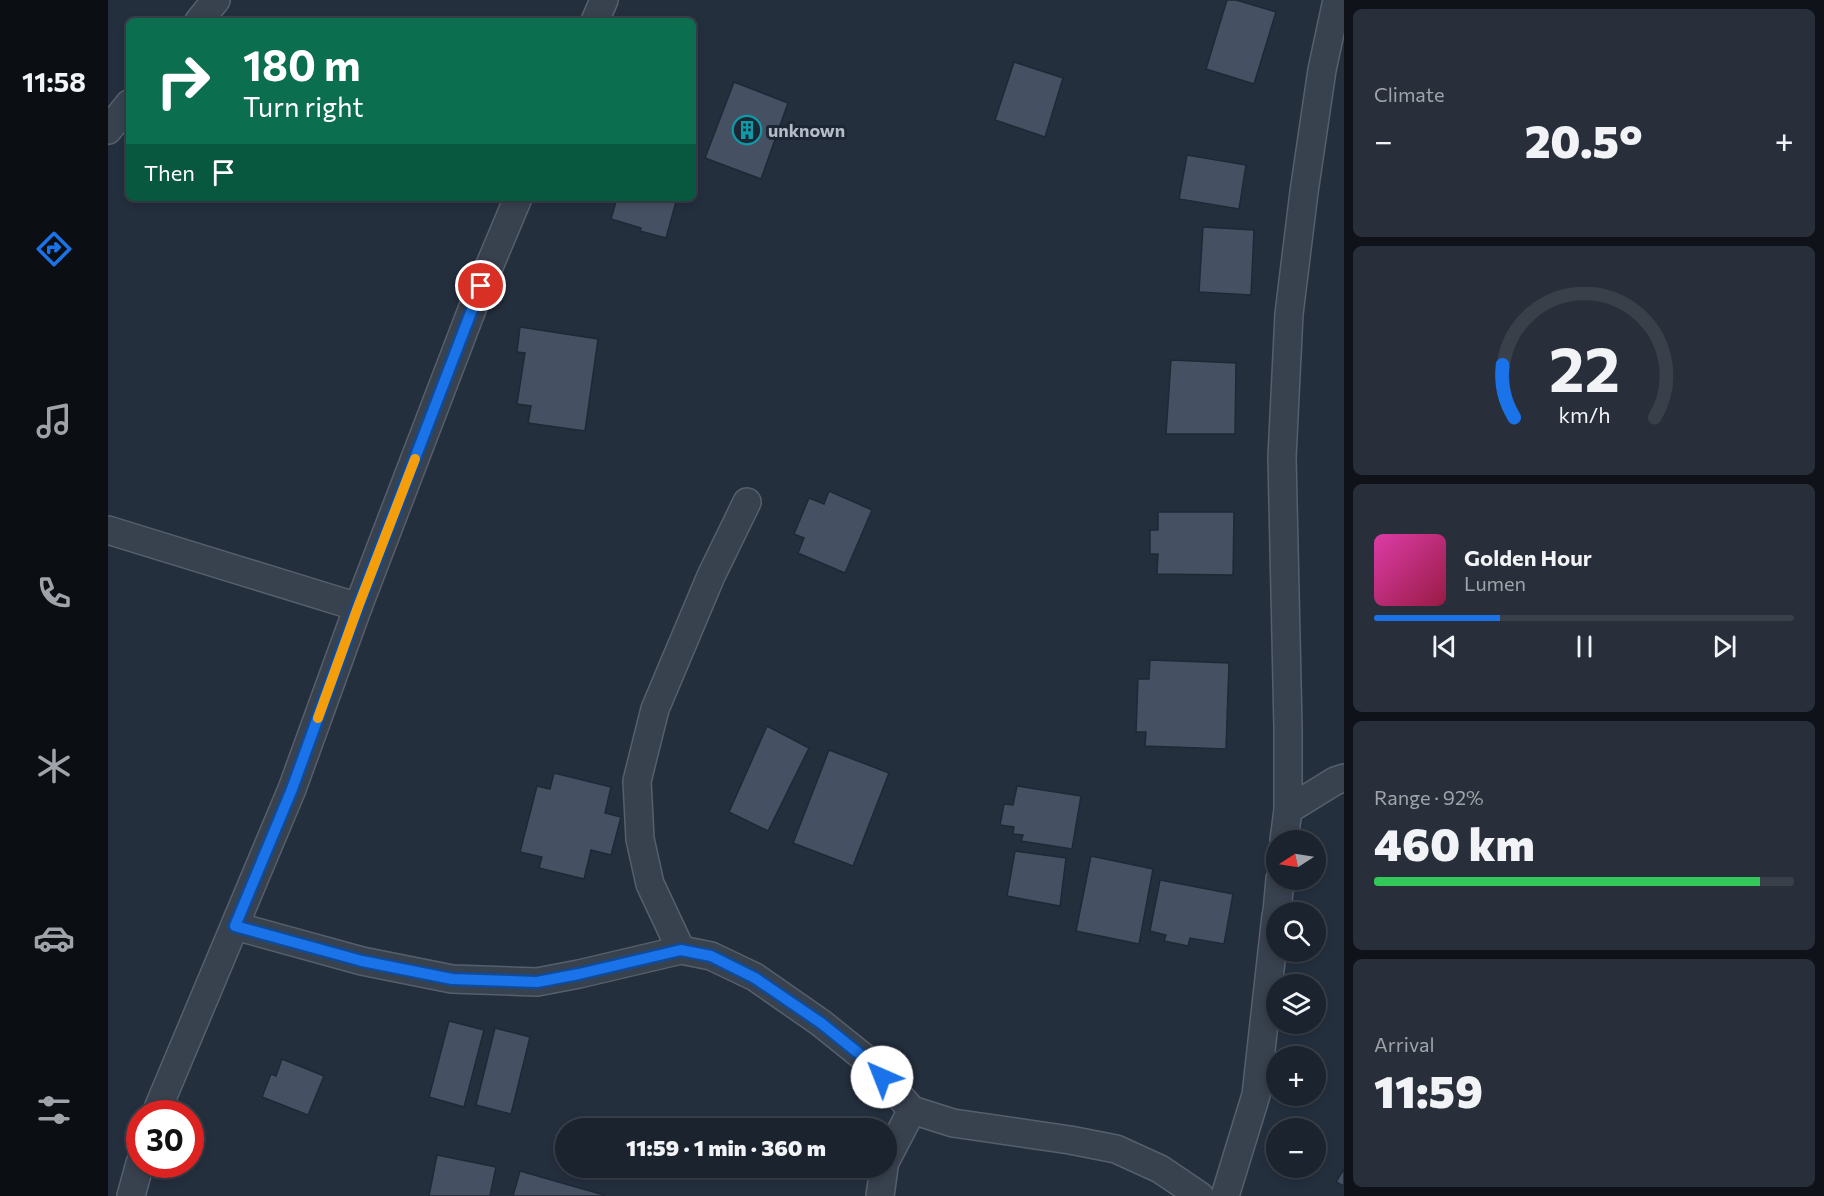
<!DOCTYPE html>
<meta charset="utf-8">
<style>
:root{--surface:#1b232e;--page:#282f3a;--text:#f1f3f6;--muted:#a0a4aa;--line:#39404a;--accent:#1a73e8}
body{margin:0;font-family:Commissioner,sans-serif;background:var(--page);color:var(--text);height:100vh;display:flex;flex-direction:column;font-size:22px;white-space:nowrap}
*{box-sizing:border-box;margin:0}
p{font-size:20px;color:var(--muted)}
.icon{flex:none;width:33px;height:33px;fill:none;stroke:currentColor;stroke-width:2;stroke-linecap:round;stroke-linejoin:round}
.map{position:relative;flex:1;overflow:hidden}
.panel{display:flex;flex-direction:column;gap:9px;padding:9px;background:#0f1319;width:480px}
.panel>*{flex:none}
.top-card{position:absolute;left:18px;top:18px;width:570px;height:183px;border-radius:9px;box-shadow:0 3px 9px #0003,0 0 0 2px var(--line);background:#0b6e4f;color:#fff;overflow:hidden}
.needle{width:39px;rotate:258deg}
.buttons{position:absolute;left:1158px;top:830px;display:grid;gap:12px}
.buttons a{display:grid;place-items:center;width:60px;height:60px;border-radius:50%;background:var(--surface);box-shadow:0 3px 9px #0003,0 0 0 2px var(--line);font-size:30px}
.speed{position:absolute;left:18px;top:1100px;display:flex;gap:12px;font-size:30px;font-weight:700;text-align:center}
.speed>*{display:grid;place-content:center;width:78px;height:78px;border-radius:50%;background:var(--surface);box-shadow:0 3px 9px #0003,0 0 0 2px var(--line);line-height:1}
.speed .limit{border:9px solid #d22;background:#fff;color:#111}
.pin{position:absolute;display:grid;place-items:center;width:51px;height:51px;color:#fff;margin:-26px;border:3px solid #fff;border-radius:50%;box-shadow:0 2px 6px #0007}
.me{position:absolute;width:66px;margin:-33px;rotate:316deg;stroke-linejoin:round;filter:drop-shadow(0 0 4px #0008)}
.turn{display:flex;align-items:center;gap:21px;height:126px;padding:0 18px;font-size:27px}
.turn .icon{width:78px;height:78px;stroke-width:2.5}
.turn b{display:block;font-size:42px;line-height:51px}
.then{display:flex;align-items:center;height:57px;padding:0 18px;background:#0003;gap:12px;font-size:22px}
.big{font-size:45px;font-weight:800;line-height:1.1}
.panel .tile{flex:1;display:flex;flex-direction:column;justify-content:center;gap:9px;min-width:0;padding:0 21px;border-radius:9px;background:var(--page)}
.panel .dial{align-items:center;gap:0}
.dial svg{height:156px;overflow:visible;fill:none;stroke:var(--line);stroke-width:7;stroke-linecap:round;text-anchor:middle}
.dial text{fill:var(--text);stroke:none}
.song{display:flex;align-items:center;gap:18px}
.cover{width:72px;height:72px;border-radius:9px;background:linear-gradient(135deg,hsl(320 70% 55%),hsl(340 70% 35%))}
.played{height:6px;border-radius:3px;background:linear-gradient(90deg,var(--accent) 30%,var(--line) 30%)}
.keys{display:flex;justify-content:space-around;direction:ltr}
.heat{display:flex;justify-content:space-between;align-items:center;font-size:33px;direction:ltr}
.charge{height:9px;border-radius:4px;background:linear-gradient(90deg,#34c759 92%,var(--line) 0)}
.trip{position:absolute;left:447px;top:1118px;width:342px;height:60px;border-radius:30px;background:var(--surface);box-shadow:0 3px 9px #0003,0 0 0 2px var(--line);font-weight:800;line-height:60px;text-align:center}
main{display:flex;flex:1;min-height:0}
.menu{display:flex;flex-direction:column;width:108px;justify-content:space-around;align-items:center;background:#0b0e12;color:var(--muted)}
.menu .icon{width:42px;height:42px}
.menu .active{color:var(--accent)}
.menu b{font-size:27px;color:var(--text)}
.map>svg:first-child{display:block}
</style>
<main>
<nav class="menu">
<b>11:58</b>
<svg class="icon active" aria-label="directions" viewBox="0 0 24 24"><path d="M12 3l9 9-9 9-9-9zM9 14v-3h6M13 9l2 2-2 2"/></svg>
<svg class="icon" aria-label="music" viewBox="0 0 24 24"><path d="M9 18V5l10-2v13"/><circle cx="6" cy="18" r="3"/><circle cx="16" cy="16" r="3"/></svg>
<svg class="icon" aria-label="phone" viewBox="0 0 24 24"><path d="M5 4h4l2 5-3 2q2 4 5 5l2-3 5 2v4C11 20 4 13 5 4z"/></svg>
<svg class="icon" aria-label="climate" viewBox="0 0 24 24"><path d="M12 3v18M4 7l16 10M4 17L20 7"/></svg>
<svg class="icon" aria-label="car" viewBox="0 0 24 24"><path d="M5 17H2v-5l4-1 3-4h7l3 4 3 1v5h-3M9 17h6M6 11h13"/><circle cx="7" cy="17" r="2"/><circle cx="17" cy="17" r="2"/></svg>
<svg class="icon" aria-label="filters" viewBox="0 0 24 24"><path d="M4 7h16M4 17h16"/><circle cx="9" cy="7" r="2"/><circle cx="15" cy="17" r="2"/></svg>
</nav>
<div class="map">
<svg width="1236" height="1196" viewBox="0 0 1236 1196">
<rect width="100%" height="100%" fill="#242f3e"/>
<g fill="#455162" stroke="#1f2835" stroke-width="1.5">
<polygon points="1119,0 1128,0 1168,12 1146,84 1098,69"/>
<polygon points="906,62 955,78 937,137 887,120"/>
<polygon points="626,82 680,103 653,179 597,158"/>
<polygon points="1079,155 1138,165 1131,209 1071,199"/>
<polygon points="509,198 569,198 558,238 532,231 533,228 503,219"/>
<polygon points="1095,227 1146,230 1143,295 1091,292"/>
<polygon points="412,327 490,339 477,431 420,423 423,406 409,404 417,353 409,352"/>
<polygon points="1063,360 1128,363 1127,434 1058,434"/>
<polygon points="721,491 764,510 737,573 690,553 696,538 686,534 701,498 716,504"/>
<polygon points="1050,512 1126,512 1125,575 1049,574 1050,554 1042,554 1042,530 1050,530"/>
<polygon points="1042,660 1121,663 1118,749 1037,746 1038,732 1028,732 1030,679 1041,679"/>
<polygon points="659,726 701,748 660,831 621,812"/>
<polygon points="721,750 781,773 745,866 685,843"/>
<polygon points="446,773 503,787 497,813 513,817 503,855 483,850 476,879 431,868 434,857 412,852 429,786 442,789"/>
<polygon points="909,786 973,796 964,849 913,841 915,835 905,834 906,827 892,825 896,804 905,805"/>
<polygon points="907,851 958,858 952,906 899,896"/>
<polygon points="983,856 1045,869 1031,944 968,931"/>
<polygon points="1052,880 1125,894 1116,944 1082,938 1080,946 1056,941 1058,935 1042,931"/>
<polygon points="341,1021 376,1030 356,1107 321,1097"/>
<polygon points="387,1028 422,1037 403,1114 368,1105"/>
<polygon points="174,1059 216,1076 200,1115 154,1097 163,1074 168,1076"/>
<polygon points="329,1155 388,1167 382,1196 321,1196"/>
<polygon points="1236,1169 1236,1186 1228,1182"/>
<polygon points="412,1171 496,1195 496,1196 405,1196"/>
</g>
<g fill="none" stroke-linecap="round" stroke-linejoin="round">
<g stroke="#565f6c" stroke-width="30">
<g id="minor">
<polyline points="91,21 108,0"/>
<polyline points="487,21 496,0"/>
<polyline points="0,130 21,104"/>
<polyline points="0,530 250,607"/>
<polyline points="1180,810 1227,781 1236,778"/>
<polyline points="1176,840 1180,810 1180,728 1174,457 1181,314 1196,192 1214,70 1229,0"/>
<polyline points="1169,912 1172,879"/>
<polyline points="127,926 254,961 344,979 429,982 471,974 573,950 603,956 647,977 713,1023 759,1060 804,1110 845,1123 962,1140 1008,1149 1052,1169 1092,1196"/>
<polyline points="573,950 542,884 532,839 529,781 547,709 603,576 639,502"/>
<polyline points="48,1113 184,789 250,607 373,286 410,198"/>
<polyline points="778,1160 804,1110"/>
<polyline points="23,1196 32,1163"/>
<polyline points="772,1196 776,1167"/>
<polyline points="1117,1196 1148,1095 1168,916"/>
</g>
</g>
<use href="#minor" stroke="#38414e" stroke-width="27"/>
</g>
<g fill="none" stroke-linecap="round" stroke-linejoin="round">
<g stroke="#114b97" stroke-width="15">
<polyline id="route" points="373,286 250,607 184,789 127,926 254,961 344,979 429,982 471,974 573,950 603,956 647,978 713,1023 759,1060 774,1077"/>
</g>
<use href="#route" stroke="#1a73e8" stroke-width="10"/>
<polyline stroke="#f59e0b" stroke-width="10" points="210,718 250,607 307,459"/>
</g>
<defs>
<g id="building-ring" transform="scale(1.5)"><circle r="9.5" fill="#1d2633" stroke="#0f9aa8" stroke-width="1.5"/><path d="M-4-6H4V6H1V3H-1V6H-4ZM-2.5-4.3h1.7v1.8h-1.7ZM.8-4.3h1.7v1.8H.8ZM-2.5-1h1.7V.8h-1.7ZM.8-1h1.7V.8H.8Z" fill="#0f9aa8"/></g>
</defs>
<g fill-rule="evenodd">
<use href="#building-ring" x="639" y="130"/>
</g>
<g text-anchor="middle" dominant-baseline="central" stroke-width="6" stroke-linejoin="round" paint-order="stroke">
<g font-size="18" font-weight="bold" fill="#b4bcc9" stroke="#1d2633" text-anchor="start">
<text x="660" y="130">unknown</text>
</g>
</g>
</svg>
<div class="buttons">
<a><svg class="needle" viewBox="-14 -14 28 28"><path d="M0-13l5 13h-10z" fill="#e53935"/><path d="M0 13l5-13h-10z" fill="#a0a4aa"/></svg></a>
<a><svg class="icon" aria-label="search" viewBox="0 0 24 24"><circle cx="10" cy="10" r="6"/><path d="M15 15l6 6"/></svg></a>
<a><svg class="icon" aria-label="layers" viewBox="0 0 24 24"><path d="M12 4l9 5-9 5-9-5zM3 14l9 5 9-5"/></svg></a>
<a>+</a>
<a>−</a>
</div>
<div class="speed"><div class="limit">30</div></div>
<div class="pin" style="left:373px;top:286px;background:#d93025"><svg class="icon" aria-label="arrive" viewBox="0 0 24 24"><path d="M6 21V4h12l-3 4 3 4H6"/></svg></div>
<svg class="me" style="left:774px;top:1077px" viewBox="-20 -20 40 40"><circle r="19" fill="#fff"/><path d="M0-13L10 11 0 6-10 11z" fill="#1a73e8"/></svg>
<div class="trip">11:59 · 1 min · 360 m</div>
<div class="top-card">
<div class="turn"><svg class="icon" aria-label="right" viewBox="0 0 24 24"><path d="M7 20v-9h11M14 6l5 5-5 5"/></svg><div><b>180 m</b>Turn right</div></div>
<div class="then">Then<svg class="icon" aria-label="arrive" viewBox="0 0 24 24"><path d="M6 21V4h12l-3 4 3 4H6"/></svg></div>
</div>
</div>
<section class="panel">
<div class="tile"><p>Climate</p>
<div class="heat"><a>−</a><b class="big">20.5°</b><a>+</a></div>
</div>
<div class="tile dial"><svg viewBox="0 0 100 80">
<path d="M14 69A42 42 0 1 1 86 69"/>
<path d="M14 69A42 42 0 0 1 8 42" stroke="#1a73e8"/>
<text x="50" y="56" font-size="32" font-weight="700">22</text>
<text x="50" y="72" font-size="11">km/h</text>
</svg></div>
<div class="tile">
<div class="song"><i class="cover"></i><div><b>Golden Hour</b><p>Lumen</p></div></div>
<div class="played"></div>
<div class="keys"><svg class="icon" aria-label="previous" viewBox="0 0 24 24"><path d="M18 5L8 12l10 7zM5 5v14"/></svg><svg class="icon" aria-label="pause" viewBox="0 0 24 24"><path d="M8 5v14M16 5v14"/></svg><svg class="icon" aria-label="next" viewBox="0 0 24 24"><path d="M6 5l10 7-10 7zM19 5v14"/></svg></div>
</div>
<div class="tile"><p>Range · 92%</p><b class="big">460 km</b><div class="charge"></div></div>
<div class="tile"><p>Arrival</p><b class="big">11:59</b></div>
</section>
</main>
